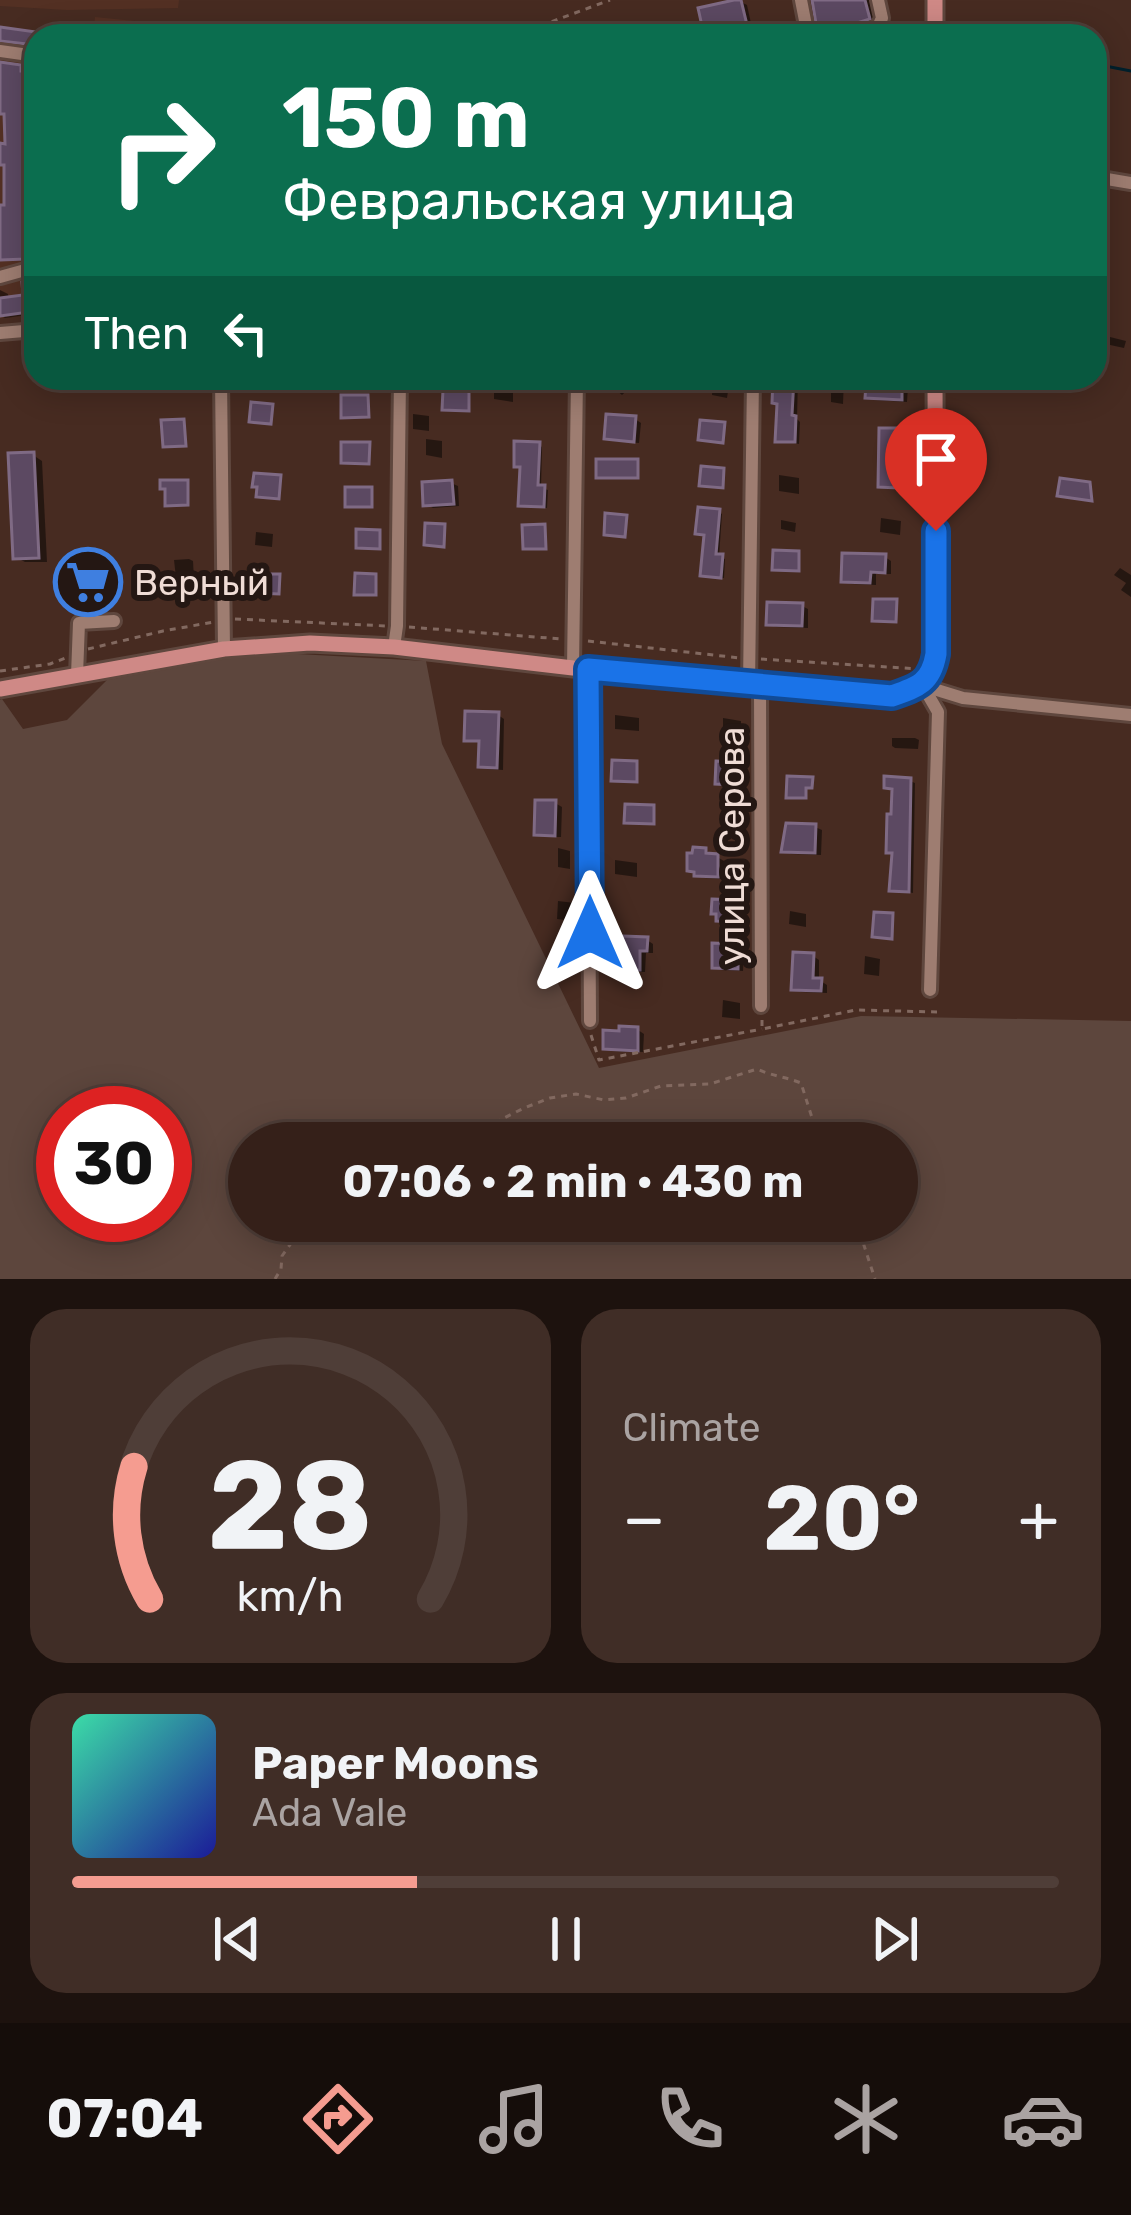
<!DOCTYPE html>
<meta charset="utf-8">
<style>
:root{--surface:#352019;--page:#402d26;--text:#f1f3f6;--muted:#aaa3a2;--line:#4f3e38;--accent:#f59c90}
body{margin:0;font-family:Rubik,sans-serif;background:var(--page);color:var(--text);height:100vh;display:flex;flex-direction:column;font-size:45px;white-space:nowrap}
*{box-sizing:border-box;margin:0}
p{font-size:39px;color:var(--muted)}
.icon{flex:none;width:66px;height:66px;fill:none;stroke:currentColor;stroke-width:2;stroke-linecap:round;stroke-linejoin:round}
.map{position:relative;height:1279px;overflow:hidden}
.panel{display:flex;flex-direction:column;gap:30px;padding:30px;background:#1d120e;flex:1}
.panel>*{flex:none}
.top-card{position:absolute;left:24px;top:24px;width:1083px;height:366px;border-radius:36px;box-shadow:0 6px 30px #0003,0 0 0 3px var(--line);background:#0b6e4f;color:#fff;overflow:hidden}
.speed{position:absolute;left:36px;top:1086px;display:flex;gap:24px;font-size:60px;font-weight:700;text-align:center}
.speed>*{display:grid;place-content:center;width:156px;height:156px;border-radius:50%;background:var(--surface);box-shadow:0 6px 30px #0003,0 0 0 3px var(--line);line-height:1}
.speed .limit{border:18px solid #d22;background:#fff;color:#111}
.pin{position:absolute;display:grid;place-items:center;width:102px;height:102px;color:#fff;margin:-123px -51px;border-radius:50% 50% 50% 0;rotate:-45deg;box-shadow:0 0 12px #0007}
.pin .icon{rotate:45deg}
.me{position:absolute;width:132px;margin:-66px;rotate:0deg;stroke-linejoin:round;filter:drop-shadow(0 0 9px #0008)}
.turn{display:flex;align-items:center;gap:42px;height:252px;padding:0 60px;font-size:54px}
.turn .icon{width:156px;height:156px;stroke-width:2.5}
.turn b{display:block;font-size:84px;line-height:102px}
.then{display:flex;align-items:center;height:114px;padding:0 60px;background:#0003;gap:24px;font-size:45px}
.big{font-size:90px;font-weight:700;line-height:1.1}
.panel .widget{flex:1;display:flex;flex-direction:column;justify-content:center;gap:18px;min-width:0;padding:0 42px;border-radius:36px;background:var(--page)}
.panel .dial{align-items:center;gap:0}
.dial svg{height:312px;overflow:visible;fill:none;stroke:var(--line);stroke-width:7;stroke-linecap:round;text-anchor:middle}
.dial text{fill:var(--text);stroke:none}
.song{display:flex;align-items:center;gap:36px}
.cover{width:144px;height:144px;border-radius:18px;background:linear-gradient(135deg,hsl(160 70% 55%),hsl(240 70% 35%))}
.played{height:12px;border-radius:6px;background:linear-gradient(90deg,var(--accent) 35%,var(--line) 35%)}
.keys{display:flex;justify-content:space-around;direction:ltr}
.heat{display:flex;justify-content:space-between;align-items:center;font-size:66px;direction:ltr}
.panel .tiles{flex:1;display:grid;gap:30px;grid-template-columns:1fr 1fr}
.widget:last-child{grid-column:span 2}
.trip{position:absolute;left:228px;top:1122px;width:690px;height:120px;border-radius:60px;background:var(--surface);box-shadow:0 6px 30px #0003,0 0 0 3px var(--line);font-weight:700;line-height:120px;text-align:center}
.tabs{display:flex;height:192px;justify-content:space-around;align-items:center;background:#150d0a;color:var(--muted)}
.tabs .icon{width:84px;height:84px}
.tabs .selected{color:var(--accent)}
.tabs b{font-size:54px;color:var(--text)}
.map>svg:first-child{display:block}
</style>
<div class="map">
<svg width="1131" height="1279" viewBox="0 0 1131 1279">
<rect width="100%" height="100%" fill="#472b21"/>
<g fill="#533023">
<polygon points="0,0 179,0 178,8 67,10 0,6"/>
<polygon points="95,17 282,36 93,36"/>
<polygon points="0,28 73,36 36,36 36,315 0,318"/>
</g>
<path fill="#5d463d" fill-rule="evenodd" d="M261 652 426 661 442 744 599 1068 861 1016 1131 1021V1279H0V700L2 699 23 729 67 720 107 680ZM63 1113H165V1215H63ZM249 1143H897V1221H249Z"/>
<g fill="#0007">
<polygon points="815,0 869,0 875,22 826,36 821,33"/>
<polygon points="741,2 747,5 752,28 718,36 707,33"/>
<polygon points="102,28 185,36 101,36"/>
<polygon points="36,281 36,314 5,318 0,315 0,290 8,294 9,300 27,297"/>
<polygon points="1102,335 1126,341 1124,348 1101,343"/>
<polygon points="524,378 548,378 548,382 527,382"/>
<polygon points="607,378 636,378 636,382 622,395 607,382"/>
<polygon points="776,378 798,378 797,419 800,422 799,444 778,440 780,405"/>
<polygon points="831,378 844,378 843,404 831,402"/>
<polygon points="713,382 729,385 727,398 712,395"/>
<polygon points="902,383 908,387 907,402 874,400 868,397"/>
<polygon points="494,389 513,391 513,402 494,399"/>
<polygon points="413,414 429,416 429,431 413,429"/>
<polygon points="635,419 641,423 639,443 613,441 607,437"/>
<polygon points="899,431 903,433 901,488 885,487 881,485"/>
<polygon points="426,439 442,441 442,458 426,455"/>
<polygon points="539,445 542,447 541,488 548,490 547,508 524,506"/>
<polygon points="33,455 42,461 47,562 25,562 15,557"/>
<polygon points="779,475 799,478 799,494 779,491"/>
<polygon points="451,483 458,486 459,506 433,508 426,504"/>
<polygon points="719,512 722,514 719,557 725,559 724,578 707,576 707,535"/>
<polygon points="881,518 901,521 900,535 880,532"/>
<polygon points="781,520 796,523 795,532 781,529"/>
<polygon points="256,532 273,534 272,547 255,545"/>
<polygon points="885,557 891,561 891,574 876,574 876,585 851,584 844,580"/>
<polygon points="189,559 193,561 194,579 180,580 176,578 174,560"/>
<polygon points="105,560 111,564 113,607 80,609 74,605"/>
<polygon points="1120,568 1131,575 1131,597 1121,590 1126,583 1114,575"/>
<polygon points="802,606 808,609 808,628 776,627 769,623"/>
<polygon points="498,715 504,719 503,770 487,769 481,766 482,743 467,739"/>
<polygon points="615,715 639,718 639,731 615,729"/>
<polygon points="723,718 741,721 741,732 723,729"/>
<polygon points="892,738 915,738 919,740 918,749 895,748 892,746"/>
<polygon points="910,781 915,783 913,893 892,889 895,855 889,851 895,789 887,787"/>
<polygon points="555,803 562,807 561,837 544,837 537,833"/>
<polygon points="815,827 822,830 821,855 791,854 785,850"/>
<polygon points="558,848 570,851 570,869 558,867"/>
<polygon points="705,850 724,861 723,879 704,878 690,870"/>
<polygon points="615,860 637,863 637,877 615,874"/>
<polygon points="558,901 575,903 574,921 557,919"/>
<polygon points="790,911 806,914 806,927 789,924"/>
<polygon points="647,940 653,944 653,953 646,953 645,972 628,972 622,968"/>
<polygon points="738,947 744,951 743,971 721,970 715,967"/>
<polygon points="813,956 819,960 819,980 827,985 827,993 801,992 795,988"/>
<polygon points="865,956 880,959 879,976 864,974"/>
<polygon points="723,1000 740,1003 740,1019 722,1017"/>
<polygon points="638,1030 644,1034 643,1052 612,1051 606,1047"/>
</g>
<g fill="none" stroke-linecap="round" stroke-linejoin="round">
<polyline stroke="#00202c" stroke-width="3" points="1095,64 1131,71"/>
</g>
<g fill="#5c4962" stroke="#7f6a84" stroke-width="3">
<polygon points="734,0 741,0 747,25 704,35 698,8"/>
<polygon points="812,0 865,0 870,19 818,35"/>
<polygon points="0,27 36,32 36,45 0,41"/>
<polygon points="0,62 21,65 21,71 36,71 36,225 34,257 26,259 0,260 0,205 4,205 4,165 0,165 0,143 5,144 4,114 0,114"/>
<polygon points="36,278 36,311 0,316 0,298 23,295 22,282"/>
<polygon points="773,378 794,378 792,415 796,416 795,442 775,442 777,404 772,403"/>
<polygon points="877,379 902,380 902,400 865,398 866,384 876,385"/>
<polygon points="443,390 469,391 469,411 442,410"/>
<polygon points="341,395 368,395 369,417 341,418"/>
<polygon points="251,402 273,404 271,424 249,422"/>
<polygon points="606,414 636,416 634,442 604,439"/>
<polygon points="184,419 186,446 163,447 161,420"/>
<polygon points="700,420 725,422 723,443 698,440"/>
<polygon points="879,428 900,428 898,488 878,487"/>
<polygon points="514,441 540,442 538,485 545,485 544,507 518,506 520,467 514,467"/>
<polygon points="341,442 370,442 369,464 341,463"/>
<polygon points="34,452 39,558 13,559 8,453"/>
<rect x="596" y="459" width="42" height="19"/>
<polygon points="701,466 724,468 723,488 699,486"/>
<polygon points="254,473 281,475 279,499 256,497 257,487 252,487"/>
<polygon points="1060,478 1090,482 1092,501 1057,496"/>
<polygon points="160,480 188,480 188,505 165,506 165,489 160,489"/>
<polygon points="452,480 454,504 423,506 422,482"/>
<rect x="345" y="487" width="27" height="20"/>
<polygon points="698,507 720,509 716,554 723,554 721,578 700,576 704,535 695,534"/>
<polygon points="605,513 627,515 625,537 604,535"/>
<polygon points="425,523 445,524 444,547 424,545"/>
<polygon points="545,524 546,549 523,549 522,525"/>
<polygon points="356,529 380,530 380,549 356,548"/>
<polygon points="773,550 799,551 799,571 772,570"/>
<polygon points="842,553 886,554 885,573 871,572 870,583 841,582"/>
<polygon points="105,557 108,605 71,607 68,559"/>
<polygon points="355,573 376,574 376,595 354,595"/>
<polygon points="254,574 280,574 279,594 253,593"/>
<polygon points="873,599 897,599 896,622 872,621"/>
<polygon points="767,602 803,603 802,626 766,625"/>
<polygon points="465,711 499,712 497,768 478,767 479,741 464,741"/>
<polygon points="612,760 637,761 637,782 611,781"/>
<polygon points="716,761 737,762 736,785 715,784"/>
<polygon points="787,776 813,777 812,788 806,788 806,798 786,798"/>
<polygon points="884,776 911,778 909,892 889,891 892,853 886,853 887,814 891,814 892,789 884,788"/>
<polygon points="535,800 556,800 555,836 534,835"/>
<polygon points="625,804 654,805 654,824 624,823"/>
<polygon points="786,823 816,824 815,853 781,852"/>
<polygon points="693,847 706,848 706,853 718,854 718,877 694,876 694,872 687,871 687,853 692,853"/>
<polygon points="712,899 738,900 737,922 716,921 716,914 711,914"/>
<polygon points="874,912 893,913 892,939 872,937"/>
<polygon points="622,936 648,937 647,951 640,951 640,970 619,970 619,961 614,961 615,943 621,943"/>
<polygon points="712,943 738,944 738,969 712,968"/>
<polygon points="793,952 814,953 813,978 822,978 821,991 791,990"/>
<polygon points="619,1026 638,1027 638,1051 603,1049 603,1030 619,1031"/>
</g>
<g fill="none" stroke-linecap="round" stroke-linejoin="round">
<g stroke="#5f473e" stroke-width="18">
<g id="minor">
<polyline points="801,0 808,36"/>
<polyline points="854,36 878,27 882,18 878,0"/>
<polyline points="0,51 36,56"/>
<polyline points="1095,177 1131,183"/>
<polyline points="0,277 36,267"/>
<polyline points="0,333 36,330"/>
<polyline points="221,378 224,649"/>
<polyline points="394,647 397,626 400,378"/>
<polyline points="573,668 577,378"/>
<polyline points="588,669 590,1021"/>
<polyline points="77,675 79,623 114,621"/>
<polyline points="749,685 753,378"/>
<polyline points="760,685 761,1006"/>
<polyline points="923,686 938,712 930,990"/>
<polyline points="924,686 963,698 1131,715"/>
</g>
</g>
<g stroke="#5f473e" stroke-width="21">
<g id="major">
<polyline points="935,36 935,0"/>
<path d="M0 689 224 649 310 643 394 647 573 668 891 696C920 687 930 686 936 654L935 378"/>
</g>
</g>
<g stroke="#826960" stroke-width="3" stroke-dasharray="6 6" stroke-linecap="butt">
<polyline points="520,36 521,33 610,0"/>
<polyline points="235,619 387,626"/>
<polyline points="409,627 561,639"/>
<polyline points="588,641 740,658"/>
<polyline points="88,649 163,631 214,622"/>
<polyline points="761,659 919,669"/>
<polyline points="0,671 50,664 68,657"/>
<polyline points="762,1020 762,1029 856,1010 937,1012"/>
<polyline points="591,1035 599,1060 762,1029"/>
<path d="M465 1143 486 1127 524 1108 550 1098 576 1094 604 1100 626 1098 661 1086 710 1084 757 1069C772 1076 786 1077 801 1083L820 1143"/>
<polyline points="856,1221 875,1279"/>
<polyline points="275,1279 281,1269 282,1256 306,1222 347,1221"/>
</g>
<use href="#minor" stroke="#9e7d71" stroke-width="12"/>
<use href="#major" stroke="#cf8986" stroke-width="15"/>
</g>
<g fill="none" stroke-linecap="round" stroke-linejoin="round">
<g stroke="#114b97" stroke-width="30">
<path id="route" d="M590 933 588 669 892 696C918 687 931 683 936 654V531"/>
</g>
<use href="#route" stroke="#1a73e8" stroke-width="21"/>
</g>
<defs>
<g id="supermarket-ring" transform="scale(3.45)"><circle r="9.5" fill="#241713" stroke="#3f7fe0" stroke-width="1.5"/><path d="M-6-5.5h2.5l.6 2H6L4.5 2H-2.5L-4.4-4H-6ZM-1.5 3.2a1.3 1.3 0 1 0 .1 0ZM3 3.2a1.3 1.3 0 1 0 .1 0Z" fill="#3f7fe0"/></g>
</defs>
<g fill-rule="evenodd">
<use href="#supermarket-ring" x="88" y="582"/>
</g>
<g text-anchor="middle" dominant-baseline="central" stroke-width="12" stroke-linejoin="round" paint-order="stroke">
<g font-size="36" fill="#efdcd5" stroke="#241713" text-anchor="start">
<text x="134" y="582">Верный</text>
</g>
<g font-size="36" fill="#efdcd5" stroke="#241713">
<text transform="translate(731 846) rotate(-90)">улица Серова</text>
</g>
</g>
</svg>
<div class="speed"><div class="limit">30</div></div>
<div class="pin" style="left:936px;top:531px;background:#d93025"><svg class="icon" aria-label="arrive" viewBox="0 0 24 24"><path d="M6 21V4h12l-3 4 3 4H6"/></svg></div>
<svg class="me" style="left:590px;top:933px" viewBox="-20 -20 40 40"><path d="M0-17L14 15 0 8-14 15z" fill="#1a73e8" stroke="#fff" stroke-width="4"/></svg>
<div class="trip">07:06 · 2 min · 430 m</div>
<div class="top-card">
<div class="turn"><svg class="icon" aria-label="right" viewBox="0 0 24 24"><path d="M7 20v-9h11M14 6l5 5-5 5"/></svg><div><b>150 m</b>Февральская улица</div></div>
<div class="then">Then<svg class="icon" aria-label="left" viewBox="0 0 24 24"><path d="M17 20v-9H6M10 6l-5 5 5 5"/></svg></div>
</div>
</div>
<section class="panel">
<div class="tiles">
<div class="widget dial"><svg viewBox="0 0 100 80">
<path d="M14 69A42 42 0 1 1 86 69"/>
<path d="M14 69A42 42 0 0 1 10 35" stroke="#f59c90"/>
<text x="50" y="56" font-size="32" font-weight="700">28</text>
<text x="50" y="72" font-size="11">km/h</text>
</svg></div>
<div class="widget"><p>Climate</p>
<div class="heat"><a>−</a><b class="big">20°</b><a>+</a></div>
</div>
<div class="widget">
<div class="song"><i class="cover"></i><div><b>Paper Moons</b><p>Ada Vale</p></div></div>
<div class="played"></div>
<div class="keys"><svg class="icon" aria-label="previous" viewBox="0 0 24 24"><path d="M18 5L8 12l10 7zM5 5v14"/></svg><svg class="icon" aria-label="pause" viewBox="0 0 24 24"><path d="M8 5v14M16 5v14"/></svg><svg class="icon" aria-label="next" viewBox="0 0 24 24"><path d="M6 5l10 7-10 7zM19 5v14"/></svg></div>
</div>
</div>
</section>
<nav class="tabs">
<b>07:04</b>
<svg class="icon selected" aria-label="directions" viewBox="0 0 24 24"><path d="M12 3l9 9-9 9-9-9zM9 14v-3h6M13 9l2 2-2 2"/></svg>
<svg class="icon" aria-label="music" viewBox="0 0 24 24"><path d="M9 18V5l10-2v13"/><circle cx="6" cy="18" r="3"/><circle cx="16" cy="16" r="3"/></svg>
<svg class="icon" aria-label="phone" viewBox="0 0 24 24"><path d="M5 4h4l2 5-3 2q2 4 5 5l2-3 5 2v4C11 20 4 13 5 4z"/></svg>
<svg class="icon" aria-label="climate" viewBox="0 0 24 24"><path d="M12 3v18M4 7l16 10M4 17L20 7"/></svg>
<svg class="icon" aria-label="car" viewBox="0 0 24 24"><path d="M5 17H2v-5l4-1 3-4h7l3 4 3 1v5h-3M9 17h6M6 11h13"/><circle cx="7" cy="17" r="2"/><circle cx="17" cy="17" r="2"/></svg>
</nav>
